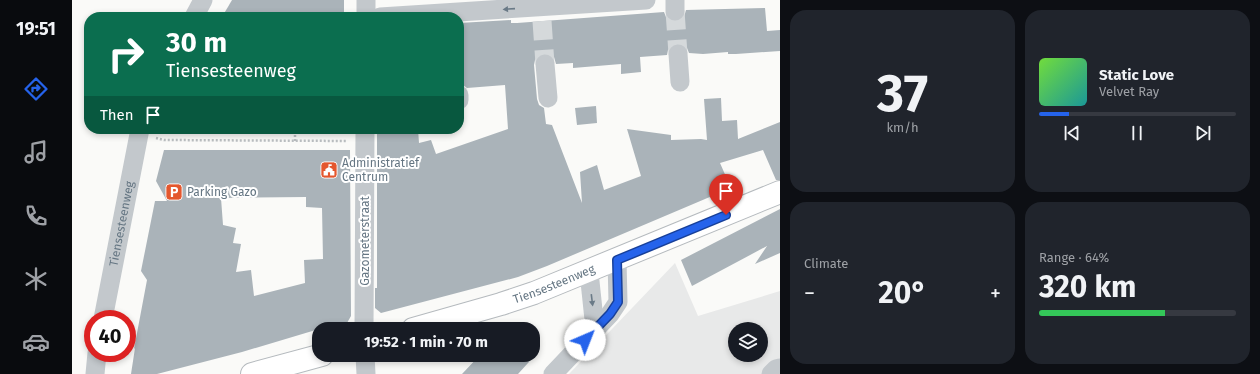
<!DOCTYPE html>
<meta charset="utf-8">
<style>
:root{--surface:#171b24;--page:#20242c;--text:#f1f3f6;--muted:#9ea1a6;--line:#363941;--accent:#2563eb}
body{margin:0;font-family:"Fira Sans",sans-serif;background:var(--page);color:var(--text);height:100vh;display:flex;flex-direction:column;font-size:15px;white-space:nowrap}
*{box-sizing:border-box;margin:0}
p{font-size:13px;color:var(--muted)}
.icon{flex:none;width:22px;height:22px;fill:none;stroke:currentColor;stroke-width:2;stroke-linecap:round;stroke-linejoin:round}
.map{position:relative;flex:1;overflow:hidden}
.details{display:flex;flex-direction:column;gap:10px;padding:10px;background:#0d0f14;width:480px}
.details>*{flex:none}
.top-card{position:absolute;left:12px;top:12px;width:380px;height:122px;border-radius:16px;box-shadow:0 2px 6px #0003;background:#0b6e4f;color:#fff;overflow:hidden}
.controls{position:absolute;left:656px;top:322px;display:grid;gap:8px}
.controls a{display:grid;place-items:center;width:40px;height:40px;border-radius:50%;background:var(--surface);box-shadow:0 2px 6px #0003;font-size:20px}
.speed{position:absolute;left:12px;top:310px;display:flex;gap:8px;font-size:20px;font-weight:700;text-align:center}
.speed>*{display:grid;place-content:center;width:52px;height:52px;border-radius:50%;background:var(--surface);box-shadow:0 2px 6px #0003;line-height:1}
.speed .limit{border:6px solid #d22;background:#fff;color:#111}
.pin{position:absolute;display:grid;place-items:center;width:34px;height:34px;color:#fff;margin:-41px -17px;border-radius:50% 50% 50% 0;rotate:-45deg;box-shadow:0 0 4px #0007}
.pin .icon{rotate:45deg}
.me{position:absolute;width:44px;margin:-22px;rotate:44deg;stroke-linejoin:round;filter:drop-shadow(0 0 3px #0008)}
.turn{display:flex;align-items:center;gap:14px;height:84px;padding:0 16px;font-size:18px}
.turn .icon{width:52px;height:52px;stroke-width:2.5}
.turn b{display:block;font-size:28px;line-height:34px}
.then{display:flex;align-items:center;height:38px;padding:0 16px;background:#0003;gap:8px;font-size:15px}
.big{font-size:30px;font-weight:700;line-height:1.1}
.details .card{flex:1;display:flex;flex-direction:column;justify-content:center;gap:6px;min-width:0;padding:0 14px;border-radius:16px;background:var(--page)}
.details .dial{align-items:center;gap:0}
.dial b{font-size:52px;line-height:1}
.song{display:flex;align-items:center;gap:12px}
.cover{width:48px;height:48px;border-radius:6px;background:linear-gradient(135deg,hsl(100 70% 55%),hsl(180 70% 35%))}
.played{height:4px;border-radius:2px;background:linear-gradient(90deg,var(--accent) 15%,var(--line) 15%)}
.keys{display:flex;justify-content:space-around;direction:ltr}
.heat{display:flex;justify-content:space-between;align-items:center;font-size:22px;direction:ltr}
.charge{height:6px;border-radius:3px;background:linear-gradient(90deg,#34c759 64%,var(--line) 0)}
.details .tiles{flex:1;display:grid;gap:10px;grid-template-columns:repeat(2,1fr)}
.trip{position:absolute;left:240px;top:322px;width:228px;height:40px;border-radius:16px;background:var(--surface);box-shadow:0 2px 6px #0003;font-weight:700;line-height:40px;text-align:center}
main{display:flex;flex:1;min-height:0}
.tab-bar{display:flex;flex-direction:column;width:72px;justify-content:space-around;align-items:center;background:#090b0e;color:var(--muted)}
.tab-bar .icon{width:28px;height:28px}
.tab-bar .current{color:var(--accent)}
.tab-bar b{font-size:18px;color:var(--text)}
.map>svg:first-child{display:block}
</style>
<main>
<nav class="tab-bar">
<b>19:51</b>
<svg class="icon current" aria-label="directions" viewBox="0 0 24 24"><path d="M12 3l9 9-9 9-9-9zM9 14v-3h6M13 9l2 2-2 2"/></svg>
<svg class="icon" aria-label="music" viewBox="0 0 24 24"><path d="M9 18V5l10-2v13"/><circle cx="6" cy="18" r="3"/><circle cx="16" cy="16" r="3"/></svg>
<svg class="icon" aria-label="phone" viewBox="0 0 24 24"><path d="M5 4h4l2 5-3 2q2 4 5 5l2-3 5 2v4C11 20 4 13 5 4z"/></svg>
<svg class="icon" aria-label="climate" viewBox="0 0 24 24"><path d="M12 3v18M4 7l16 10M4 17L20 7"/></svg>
<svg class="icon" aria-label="car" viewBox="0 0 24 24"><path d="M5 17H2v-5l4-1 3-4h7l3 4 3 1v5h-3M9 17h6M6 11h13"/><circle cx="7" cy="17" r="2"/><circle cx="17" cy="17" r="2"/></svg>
</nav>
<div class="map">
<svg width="708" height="374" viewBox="0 0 708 374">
<rect width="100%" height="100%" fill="#fafaf8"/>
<path fill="#e8e9e9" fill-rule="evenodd" d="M603 263 626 316 708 291V374H497ZM663 329H689V355H663Z"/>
<g fill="#aab3b9" fill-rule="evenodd">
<polygon points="160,0 272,0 272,17 150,17"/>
<polygon points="693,8 695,31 708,30 708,51 664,54 656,54 656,52 631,54 617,53 615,48 610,44 606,43 600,45 596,50 595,55 568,57 569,72 549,74 549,64 501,68 501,63 484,64 482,57 477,54 472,53 466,55 463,60 462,65 465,99 467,105 472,108 474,124 480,125 510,203 508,172 525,165 532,190 569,176 555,129 599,135 599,140 629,139 635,140 632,99 649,98 650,121 665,120 666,139 708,122 708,180 704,180 691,150 648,163 659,188 475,266 446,277 309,313 303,308 303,288 305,288 305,129 346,129 347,143 359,140 364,154 436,129 433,85 395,88 391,85 389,56 387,56 387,23 439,20 439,23 445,23 592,12 594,17 597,20 603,22 608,21 612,17 614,10"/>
<polygon points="524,106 525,123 505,125 503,108"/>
<path d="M92 150H278L279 316 275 323 247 329 170 352 85 374H59L63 348 62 349 75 280 69 271 83 201H95L84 181ZM234 197V207L250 208 251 259 232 260 233 283 182 296 179 270 164 272 169 244 161 243 164 228 151 225 149 198Z"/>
<polygon points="708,209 708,253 683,264 695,246 620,286 609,260"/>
<polygon points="461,341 466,347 466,352 446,374 390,374 408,355 461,355"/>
</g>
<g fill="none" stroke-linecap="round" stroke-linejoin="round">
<g stroke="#d5d9db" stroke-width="19" stroke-dasharray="19 10" stroke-linecap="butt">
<polyline points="603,11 606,54"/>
<polyline points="470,21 473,64"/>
</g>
<g stroke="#b5babe" stroke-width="24">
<g id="major">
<path id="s2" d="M341 329 429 304 462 293 708 192"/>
<polyline points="180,374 250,355"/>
</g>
</g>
<g stroke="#bbbfc2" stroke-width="2.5" stroke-dasharray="2 2" stroke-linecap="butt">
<polyline points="84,138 92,140 275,141"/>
<polyline points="223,141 223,129"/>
</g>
<g stroke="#c3c8cc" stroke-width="19">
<polyline points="294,0 294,17"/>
<polyline points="603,0 603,11"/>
<polyline points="122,17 131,0"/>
<polyline points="308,17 574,0"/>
<polyline points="606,54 608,82"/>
<polyline points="473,64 476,98"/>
<polyline points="387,95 387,100"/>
<polyline points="517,272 523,329"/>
<path id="s1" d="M31 319 68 129"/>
<polyline points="292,329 293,129"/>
<polyline points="293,355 294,374"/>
<polyline points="23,374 25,353"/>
<polyline points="481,374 538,314 546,302 545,260"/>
<polyline points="699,374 704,369 708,368"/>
</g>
<use href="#major" stroke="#fff" stroke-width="22"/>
</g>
<defs><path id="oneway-solid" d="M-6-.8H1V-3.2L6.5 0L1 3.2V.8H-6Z"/></defs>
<g fill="#6a7a87">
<use href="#oneway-solid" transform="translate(437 9) rotate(176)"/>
<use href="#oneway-solid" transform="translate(520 300) rotate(83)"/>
</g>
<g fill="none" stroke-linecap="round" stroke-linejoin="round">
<g stroke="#184099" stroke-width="10">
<polyline id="route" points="513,340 538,314 546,302 545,260 654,215"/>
</g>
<use href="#route" stroke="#2563eb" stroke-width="7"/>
</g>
<defs>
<g id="civic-square" transform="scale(0.9)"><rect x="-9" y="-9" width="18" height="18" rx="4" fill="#e4572e" stroke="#fff"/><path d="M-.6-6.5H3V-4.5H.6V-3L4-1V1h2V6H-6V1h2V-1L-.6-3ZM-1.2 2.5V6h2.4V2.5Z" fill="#fff"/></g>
<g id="parking-square" transform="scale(0.9)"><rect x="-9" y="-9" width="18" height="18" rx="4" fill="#e4572e" stroke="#fff"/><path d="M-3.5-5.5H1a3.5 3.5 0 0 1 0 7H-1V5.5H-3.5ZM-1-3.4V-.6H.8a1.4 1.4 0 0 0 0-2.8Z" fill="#fff"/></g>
</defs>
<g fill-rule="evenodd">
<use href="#civic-square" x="257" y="170"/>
<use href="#parking-square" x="102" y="192"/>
</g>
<g text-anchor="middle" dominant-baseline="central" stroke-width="4" stroke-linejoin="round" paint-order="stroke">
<g font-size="12" fill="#657683" stroke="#fff" text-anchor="start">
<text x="270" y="163">Administratief<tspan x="270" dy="14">Centrum</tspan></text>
<text x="115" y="192">Parking Gazo</text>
</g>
<g font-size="12" fill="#657683" stroke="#fff">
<text stroke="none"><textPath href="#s1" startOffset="97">Tiensesteenweg</textPath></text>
<text transform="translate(293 241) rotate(-90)">Gazometerstraat</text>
<text stroke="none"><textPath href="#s2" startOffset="148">Tiensesteenweg</textPath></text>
</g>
</g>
</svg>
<div class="controls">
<a><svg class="icon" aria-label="layers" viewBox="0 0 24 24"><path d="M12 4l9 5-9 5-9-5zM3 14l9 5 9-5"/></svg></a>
</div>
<div class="speed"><div class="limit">40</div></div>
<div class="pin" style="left:654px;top:215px;background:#d93025"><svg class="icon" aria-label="arrive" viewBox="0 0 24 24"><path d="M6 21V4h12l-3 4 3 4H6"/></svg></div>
<svg class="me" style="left:513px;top:340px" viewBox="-20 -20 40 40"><circle r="19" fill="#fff"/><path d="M0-13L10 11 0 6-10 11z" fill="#2563eb"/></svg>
<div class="trip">19:52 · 1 min · 70 m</div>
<div class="top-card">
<div class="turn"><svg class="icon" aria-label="right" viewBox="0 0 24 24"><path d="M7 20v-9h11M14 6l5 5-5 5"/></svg><div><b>30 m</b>Tiensesteenweg</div></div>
<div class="then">Then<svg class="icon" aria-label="arrive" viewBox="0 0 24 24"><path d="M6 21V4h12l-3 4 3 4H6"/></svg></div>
</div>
</div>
<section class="details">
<div class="tiles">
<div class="card dial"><b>37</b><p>km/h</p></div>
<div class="card">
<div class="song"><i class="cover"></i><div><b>Static Love</b><p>Velvet Ray</p></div></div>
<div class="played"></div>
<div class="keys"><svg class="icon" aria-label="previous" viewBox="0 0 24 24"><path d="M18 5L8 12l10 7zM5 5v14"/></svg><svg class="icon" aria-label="pause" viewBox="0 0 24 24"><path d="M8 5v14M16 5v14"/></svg><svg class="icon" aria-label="next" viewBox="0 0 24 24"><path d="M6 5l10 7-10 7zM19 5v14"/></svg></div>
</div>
<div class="card"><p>Climate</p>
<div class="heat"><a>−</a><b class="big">20°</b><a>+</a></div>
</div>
<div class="card"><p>Range · 64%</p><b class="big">320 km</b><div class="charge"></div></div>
</div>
</section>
</main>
